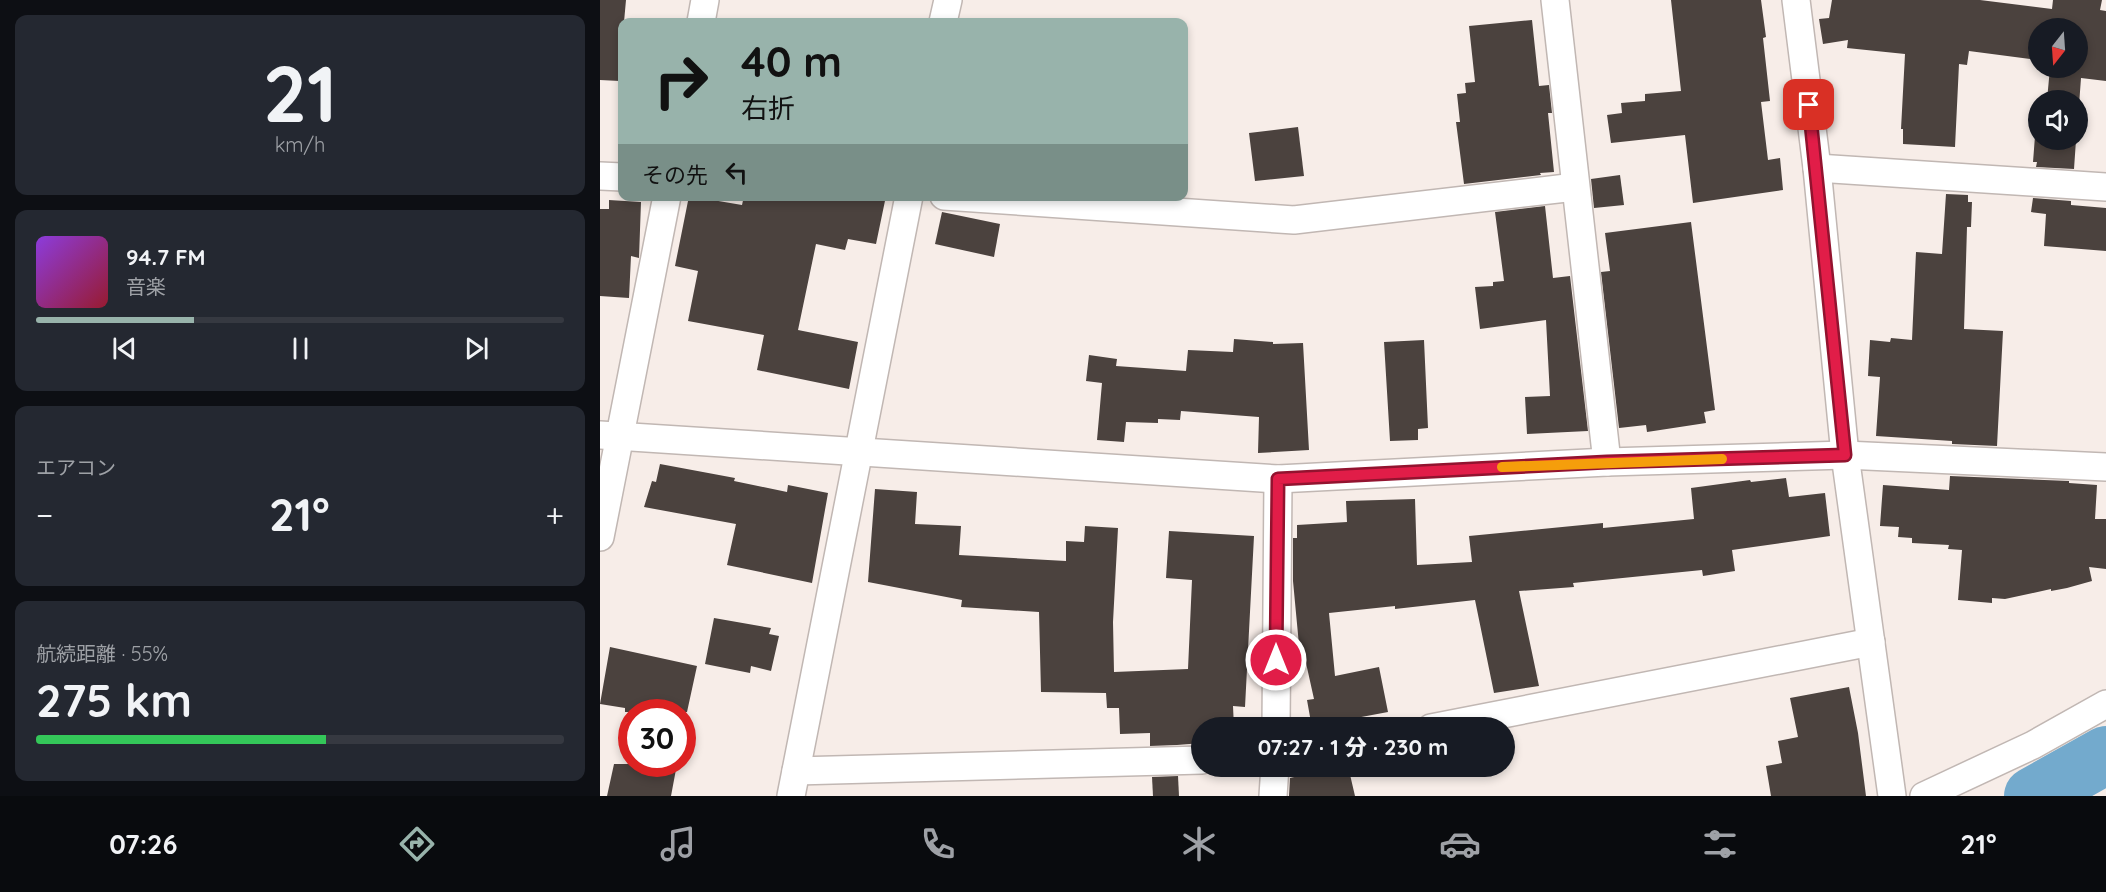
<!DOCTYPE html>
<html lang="ja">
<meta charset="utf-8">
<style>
:root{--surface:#171b24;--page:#242831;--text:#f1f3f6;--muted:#9ea1a6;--line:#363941;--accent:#98b3ab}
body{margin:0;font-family:Quicksand,"Noto Sans JP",sans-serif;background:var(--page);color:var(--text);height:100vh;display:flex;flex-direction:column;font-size:22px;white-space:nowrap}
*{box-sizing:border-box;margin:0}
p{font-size:20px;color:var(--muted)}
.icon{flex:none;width:33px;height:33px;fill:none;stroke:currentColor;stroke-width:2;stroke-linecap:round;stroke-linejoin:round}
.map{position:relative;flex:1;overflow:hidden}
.side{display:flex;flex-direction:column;gap:15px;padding:15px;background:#0d0f14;width:600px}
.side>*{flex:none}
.guide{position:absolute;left:18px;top:18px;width:570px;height:183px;border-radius:12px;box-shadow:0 3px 9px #0003;background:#98b3ab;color:#111;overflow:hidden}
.needle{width:39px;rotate:197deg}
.controls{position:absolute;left:1428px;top:18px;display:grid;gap:12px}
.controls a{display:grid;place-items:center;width:60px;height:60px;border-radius:50%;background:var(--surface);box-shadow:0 3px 9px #0003;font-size:30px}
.speed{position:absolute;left:18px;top:699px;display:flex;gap:12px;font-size:30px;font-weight:700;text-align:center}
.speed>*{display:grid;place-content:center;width:78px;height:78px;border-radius:50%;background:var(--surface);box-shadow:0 3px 9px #0003;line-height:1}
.speed .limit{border:9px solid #d22;background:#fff;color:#111}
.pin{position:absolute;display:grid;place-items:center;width:51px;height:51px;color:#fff;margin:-26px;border-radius:12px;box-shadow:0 3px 9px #0006}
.me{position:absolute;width:66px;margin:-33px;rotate:0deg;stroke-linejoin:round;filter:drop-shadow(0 0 4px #0008)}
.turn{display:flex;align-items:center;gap:21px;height:126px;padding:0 24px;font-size:27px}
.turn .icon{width:78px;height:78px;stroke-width:2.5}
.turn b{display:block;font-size:42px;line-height:51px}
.then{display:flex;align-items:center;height:57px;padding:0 24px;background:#0003;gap:12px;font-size:22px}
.big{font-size:45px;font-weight:800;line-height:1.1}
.side .tile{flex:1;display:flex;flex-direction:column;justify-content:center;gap:9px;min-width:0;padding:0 21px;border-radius:12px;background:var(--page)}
.side .dial{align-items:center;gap:0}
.dial b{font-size:78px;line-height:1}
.song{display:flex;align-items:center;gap:18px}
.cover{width:72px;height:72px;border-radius:9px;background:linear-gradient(135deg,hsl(270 70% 55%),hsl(350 70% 35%))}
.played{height:6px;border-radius:3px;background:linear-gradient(90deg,var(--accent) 30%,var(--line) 30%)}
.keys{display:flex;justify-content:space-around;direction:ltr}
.heat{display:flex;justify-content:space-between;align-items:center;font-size:33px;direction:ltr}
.charge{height:9px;border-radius:4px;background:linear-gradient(90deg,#34c759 55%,var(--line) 0)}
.trip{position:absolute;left:591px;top:717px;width:324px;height:60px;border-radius:30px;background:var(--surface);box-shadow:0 3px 9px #0003;font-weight:800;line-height:60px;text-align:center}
.menu{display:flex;height:96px;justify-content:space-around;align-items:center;background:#090b0e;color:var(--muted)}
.menu .icon{width:42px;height:42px}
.menu .selected{color:var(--accent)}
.menu b{font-size:27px;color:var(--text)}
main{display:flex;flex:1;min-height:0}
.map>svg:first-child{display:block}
</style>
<main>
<section class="side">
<div class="tile dial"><b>21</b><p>km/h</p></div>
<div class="tile">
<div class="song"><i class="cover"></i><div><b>94.7 FM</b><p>音楽</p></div></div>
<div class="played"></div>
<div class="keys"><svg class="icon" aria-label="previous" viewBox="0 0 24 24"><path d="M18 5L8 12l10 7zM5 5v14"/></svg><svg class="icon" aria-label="pause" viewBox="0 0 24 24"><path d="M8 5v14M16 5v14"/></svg><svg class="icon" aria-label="next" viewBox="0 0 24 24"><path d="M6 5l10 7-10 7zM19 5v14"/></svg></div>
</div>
<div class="tile"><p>エアコン</p>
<div class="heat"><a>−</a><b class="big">21°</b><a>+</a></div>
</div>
<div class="tile"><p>航続距離 · 55%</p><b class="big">275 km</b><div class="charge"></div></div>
</section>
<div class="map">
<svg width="1506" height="796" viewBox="0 0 1506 796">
<rect width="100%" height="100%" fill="#f7ede8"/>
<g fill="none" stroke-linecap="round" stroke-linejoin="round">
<polyline stroke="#73aacd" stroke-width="58" points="1433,796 1506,755"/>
</g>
<g fill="#4b423e">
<polygon points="0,0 26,0 24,22 22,22 20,81 0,80"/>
<polygon points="1071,0 1161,0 1166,37 1163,38 1170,101 1161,102 1168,160 1180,158 1183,190 1093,203 1085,135 1011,143 1007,115 1022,113 1021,103 1045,101 1045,94 1081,91"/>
<polygon points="1232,0 1380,0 1452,9 1453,0 1502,0 1500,10 1506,11 1506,81 1481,78 1478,119 1478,100 1447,100 1450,68 1478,68 1478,28 1438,28 1438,60 1369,51 1367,65 1359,64 1355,147 1303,144 1303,129 1301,129 1305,54 1247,48 1248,40 1223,44 1219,19 1229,18"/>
<polygon points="932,20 939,86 949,85 952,113 948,113 954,172 940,173 941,175 864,184 856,122 860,122 857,94 866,93 865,83 875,82 869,26"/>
<polygon points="698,127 704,176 655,181 649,133"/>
<polygon points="1435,136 1438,137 1438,140 1476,140 1474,169 1436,167 1437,162 1433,162"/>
<polygon points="1020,175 1024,205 994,208 991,179"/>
<polygon points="1346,194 1368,195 1368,202 1372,202 1371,227 1367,227 1364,329 1403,331 1397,446 1352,444 1352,441 1276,436 1280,377 1268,376 1270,340 1290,342 1291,338 1312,340 1316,252 1342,254"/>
<polygon points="89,196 142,205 144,196 286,196 276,244 248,239 245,250 216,244 198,330 258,342 249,389 157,370 164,335 88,321 98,271 75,266"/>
<polygon points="1433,198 1471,201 1471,205 1506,208 1506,251 1444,246 1446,214 1431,212"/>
<polygon points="9,200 41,202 39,258 31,256 29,298 0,296 0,209 9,209"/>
<polygon points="945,206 953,278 970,276 988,431 927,434 925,397 950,396 946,320 880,329 875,287 893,286 893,282 904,281 895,212"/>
<polygon points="342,212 400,224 394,257 335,244"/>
<polygon points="1091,222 1115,410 1104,412 1106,423 1047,432 1046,425 1019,428 1001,272 1010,271 1005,233"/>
<polygon points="634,339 673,342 673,344 703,343 709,450 658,453 659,417 581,411 580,420 558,419 558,423 526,422 524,442 497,440 502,383 486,381 489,355 517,359 516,366 586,371 588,350 633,352"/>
<polygon points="824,340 828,428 818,429 818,440 790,441 784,342"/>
<polygon points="60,464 135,478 134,481 187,492 188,485 228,493 212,583 127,565 136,524 44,507 52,481 56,482"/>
<polygon points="1350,476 1469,481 1469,483 1497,485 1495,519 1506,519 1506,569 1489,567 1492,581 1467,588 1451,591 1451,589 1405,599 1392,598 1392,603 1358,600 1362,550 1348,549 1349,545 1312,543 1312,538 1298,537 1299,527 1280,526 1283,485 1349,490"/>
<polygon points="1186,478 1189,497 1225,493 1230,536 1132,550 1135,571 1103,576 1102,570 973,583 974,587 919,591 939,686 894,693 875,600 795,609 795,606 729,613 735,676 779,667 788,712 740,721 740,728 712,728 707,700 714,699 702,645 699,645 693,581 693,538 697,538 697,525 747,522 746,501 815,499 817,565 872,562 869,536 1003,523 1003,528 1094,519 1091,488 1150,480 1151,482"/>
<polygon points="275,489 317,492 315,524 361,526 359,555 466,561 466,541 484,542 485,526 518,528 513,622 514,672 588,669 592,580 566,578 569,531 654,536 645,707 633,706 634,728 602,728 602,743 577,745 550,746 550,733 520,734 519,708 507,708 506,693 441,692 439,612 361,607 362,600 268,582"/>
<polygon points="114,618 171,628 169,634 179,636 171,671 151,666 150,673 105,664"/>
<polygon points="10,647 97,666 87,712 25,712 25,708 0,704"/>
<polygon points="1249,687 1258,733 1266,796 1171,796 1166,766 1182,763 1178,741 1198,737 1190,698"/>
<polygon points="14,764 77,764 71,796 7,796"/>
<polygon points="719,766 748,766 755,796 689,796 690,778 720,771"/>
<polygon points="578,776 579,796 553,796 552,777"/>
</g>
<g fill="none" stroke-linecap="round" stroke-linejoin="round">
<g stroke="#c1b7b3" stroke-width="30">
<g id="minor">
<polyline points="955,0 1007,462"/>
<polyline points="1196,0 1217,168 1245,455 1292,796"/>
<polyline points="101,22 105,0"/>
<polyline points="343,22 348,0"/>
<polyline points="1217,168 1506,187"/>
<polyline points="0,176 22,177"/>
<polyline points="344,196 694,220 975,187"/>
<polyline points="0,435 678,479 1007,462 1245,455 1506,467"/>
<polyline points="0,537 67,196"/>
<polyline points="676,728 678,479"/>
<polyline points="831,728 1271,642"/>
<polyline points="196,771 602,760"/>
<polyline points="191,796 309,196"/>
<polyline points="673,796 675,766"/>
<polyline points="1324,796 1433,745 1506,704"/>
</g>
</g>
<use href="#minor" stroke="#fff" stroke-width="27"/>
</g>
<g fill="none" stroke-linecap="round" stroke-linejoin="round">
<g stroke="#92132f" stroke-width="15">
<polyline id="route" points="676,660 678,479 1007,462 1245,455 1209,105"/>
</g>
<use href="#route" stroke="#e11d48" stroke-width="10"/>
<polyline stroke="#f59e0b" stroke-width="10" points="902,467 1122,459"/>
</g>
</svg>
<div class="controls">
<a><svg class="needle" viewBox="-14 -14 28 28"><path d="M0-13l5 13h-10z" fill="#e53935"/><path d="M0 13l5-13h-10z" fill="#9ea1a6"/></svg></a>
<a><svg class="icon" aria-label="sound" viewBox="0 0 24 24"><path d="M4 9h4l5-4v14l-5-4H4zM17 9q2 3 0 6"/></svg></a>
</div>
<div class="speed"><div class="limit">30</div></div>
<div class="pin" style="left:1209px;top:105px;background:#d93025"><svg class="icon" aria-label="arrive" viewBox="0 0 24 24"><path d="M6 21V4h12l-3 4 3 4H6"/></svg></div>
<svg class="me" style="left:676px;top:660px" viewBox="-20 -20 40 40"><circle r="17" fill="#e11d48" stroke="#fff" stroke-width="3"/><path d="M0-11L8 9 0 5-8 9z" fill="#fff"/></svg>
<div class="trip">07:27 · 1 分 · 230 m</div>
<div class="guide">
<div class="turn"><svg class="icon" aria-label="right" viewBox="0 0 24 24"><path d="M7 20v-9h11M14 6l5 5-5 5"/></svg><div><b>40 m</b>右折</div></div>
<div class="then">その先<svg class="icon" aria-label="left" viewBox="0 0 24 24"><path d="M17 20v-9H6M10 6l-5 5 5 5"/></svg></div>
</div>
</div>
</main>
<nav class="menu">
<b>07:26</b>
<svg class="icon selected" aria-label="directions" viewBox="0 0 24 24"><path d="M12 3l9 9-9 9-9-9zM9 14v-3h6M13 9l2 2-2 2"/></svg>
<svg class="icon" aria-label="music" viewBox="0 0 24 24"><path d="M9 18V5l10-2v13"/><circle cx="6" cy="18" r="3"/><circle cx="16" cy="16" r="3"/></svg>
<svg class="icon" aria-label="phone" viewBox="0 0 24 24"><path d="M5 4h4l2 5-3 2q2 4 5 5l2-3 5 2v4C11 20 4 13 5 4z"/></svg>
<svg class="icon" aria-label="climate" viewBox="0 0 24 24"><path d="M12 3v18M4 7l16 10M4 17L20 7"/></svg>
<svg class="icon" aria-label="car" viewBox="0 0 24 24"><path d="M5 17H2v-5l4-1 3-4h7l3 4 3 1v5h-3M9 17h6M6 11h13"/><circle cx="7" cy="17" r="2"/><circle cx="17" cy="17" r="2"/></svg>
<svg class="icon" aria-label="filters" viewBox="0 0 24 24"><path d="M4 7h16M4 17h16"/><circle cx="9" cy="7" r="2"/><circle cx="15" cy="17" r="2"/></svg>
<b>21°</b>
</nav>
